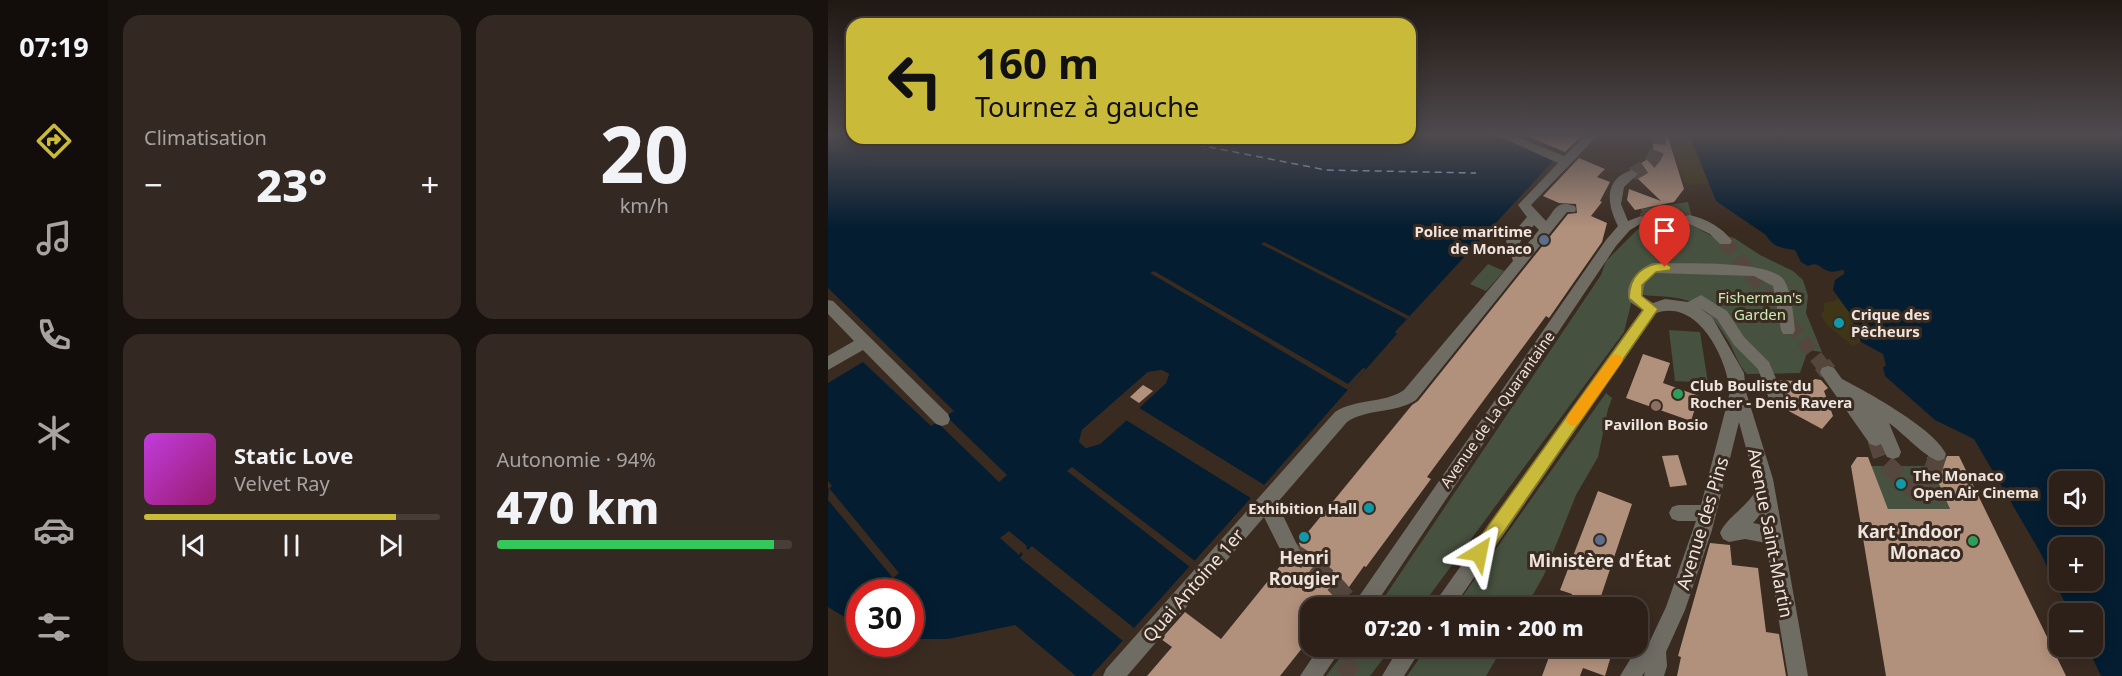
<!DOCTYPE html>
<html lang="fr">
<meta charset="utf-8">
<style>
:root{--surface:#2c2019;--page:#342822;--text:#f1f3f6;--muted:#a6a3a2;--line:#483e38;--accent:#c9ba3a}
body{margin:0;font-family:"Noto Sans",sans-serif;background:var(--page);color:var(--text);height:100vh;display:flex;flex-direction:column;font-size:22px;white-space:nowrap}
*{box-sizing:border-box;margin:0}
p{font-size:20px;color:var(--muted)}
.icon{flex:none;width:33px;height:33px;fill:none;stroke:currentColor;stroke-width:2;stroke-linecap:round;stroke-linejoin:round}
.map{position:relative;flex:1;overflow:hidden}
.sheet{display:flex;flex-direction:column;gap:15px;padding:15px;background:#18120e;width:720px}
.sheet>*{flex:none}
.guide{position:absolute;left:18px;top:18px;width:570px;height:126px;border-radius:18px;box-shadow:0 3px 15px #0003,0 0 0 2px var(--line);background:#c9ba3a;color:#111;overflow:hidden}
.tools{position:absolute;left:1221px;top:471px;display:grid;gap:12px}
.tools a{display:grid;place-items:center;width:54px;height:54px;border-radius:12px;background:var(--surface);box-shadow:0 3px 15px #0003,0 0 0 2px var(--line);font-size:30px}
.speed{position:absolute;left:18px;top:579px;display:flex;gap:12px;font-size:30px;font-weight:700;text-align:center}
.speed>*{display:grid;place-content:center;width:78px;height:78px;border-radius:50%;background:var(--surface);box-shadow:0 3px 15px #0003,0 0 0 2px var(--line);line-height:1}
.speed .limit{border:9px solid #d22;background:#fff;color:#111}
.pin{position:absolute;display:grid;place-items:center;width:51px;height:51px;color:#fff;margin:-62px -26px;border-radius:50% 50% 50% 0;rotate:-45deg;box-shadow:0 0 6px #0007}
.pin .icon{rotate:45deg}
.me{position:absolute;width:66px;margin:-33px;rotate:35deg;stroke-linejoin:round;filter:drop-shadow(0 0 4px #0008)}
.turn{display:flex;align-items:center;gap:21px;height:126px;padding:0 30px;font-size:27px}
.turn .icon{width:78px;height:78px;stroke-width:2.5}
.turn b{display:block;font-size:42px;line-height:51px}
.big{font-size:45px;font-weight:800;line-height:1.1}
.sheet .widget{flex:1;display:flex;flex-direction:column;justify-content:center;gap:9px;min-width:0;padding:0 21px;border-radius:18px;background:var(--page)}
.sheet .dial{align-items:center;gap:0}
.dial b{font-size:78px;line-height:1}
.song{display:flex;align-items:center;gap:18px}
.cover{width:72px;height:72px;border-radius:9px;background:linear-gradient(135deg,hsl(290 70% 55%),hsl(320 70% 35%))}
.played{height:6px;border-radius:3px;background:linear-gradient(90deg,var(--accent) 85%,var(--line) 85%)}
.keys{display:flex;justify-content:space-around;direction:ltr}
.heat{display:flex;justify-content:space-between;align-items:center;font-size:33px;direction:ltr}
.charge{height:9px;border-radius:4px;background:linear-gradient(90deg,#34c759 94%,var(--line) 0)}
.sheet .tiles{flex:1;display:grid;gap:15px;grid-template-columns:repeat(2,1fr)}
.trip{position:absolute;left:472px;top:597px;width:348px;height:60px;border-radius:18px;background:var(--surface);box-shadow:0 3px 15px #0003,0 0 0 2px var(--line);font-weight:800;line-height:60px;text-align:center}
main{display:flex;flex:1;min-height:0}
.menu{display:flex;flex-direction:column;width:108px;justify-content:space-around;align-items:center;background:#120d0a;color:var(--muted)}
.menu .icon{width:42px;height:42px}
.menu .current{color:var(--accent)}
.menu b{font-size:27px;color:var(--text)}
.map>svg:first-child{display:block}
</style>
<main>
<nav class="menu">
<b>07:19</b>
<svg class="icon current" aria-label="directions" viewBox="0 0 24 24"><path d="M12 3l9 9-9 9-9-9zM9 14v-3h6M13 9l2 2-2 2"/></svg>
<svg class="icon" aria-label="music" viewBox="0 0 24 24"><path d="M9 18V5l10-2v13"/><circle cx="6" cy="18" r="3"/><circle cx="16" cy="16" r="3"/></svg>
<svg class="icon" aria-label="phone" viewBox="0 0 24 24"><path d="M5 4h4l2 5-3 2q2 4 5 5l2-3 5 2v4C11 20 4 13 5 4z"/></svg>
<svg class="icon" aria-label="climate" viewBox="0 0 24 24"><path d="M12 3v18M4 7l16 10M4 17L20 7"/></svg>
<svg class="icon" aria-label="car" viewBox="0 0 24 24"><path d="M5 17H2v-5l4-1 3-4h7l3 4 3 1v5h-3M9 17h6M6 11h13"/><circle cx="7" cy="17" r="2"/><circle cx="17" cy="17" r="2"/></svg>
<svg class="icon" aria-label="filters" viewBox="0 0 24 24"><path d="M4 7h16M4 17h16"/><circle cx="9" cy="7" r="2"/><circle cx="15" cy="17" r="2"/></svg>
</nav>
<section class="sheet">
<div class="tiles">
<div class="widget"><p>Climatisation</p>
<div class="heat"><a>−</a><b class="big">23°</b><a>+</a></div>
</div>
<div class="widget dial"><b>20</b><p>km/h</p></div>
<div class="widget">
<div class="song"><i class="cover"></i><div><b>Static Love</b><p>Velvet Ray</p></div></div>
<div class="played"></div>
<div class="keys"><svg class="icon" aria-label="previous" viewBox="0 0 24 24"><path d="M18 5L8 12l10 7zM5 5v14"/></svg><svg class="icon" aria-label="pause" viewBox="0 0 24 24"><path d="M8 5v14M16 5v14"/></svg><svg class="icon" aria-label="next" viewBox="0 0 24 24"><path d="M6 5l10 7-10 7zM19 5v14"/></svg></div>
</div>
<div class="widget"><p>Autonomie · 94%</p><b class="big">470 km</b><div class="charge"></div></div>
</div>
</section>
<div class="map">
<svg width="1294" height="676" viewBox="0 0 1294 676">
<rect width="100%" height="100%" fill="#3a2b21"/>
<g fill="#46513f">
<path d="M860 202 863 214 859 223 890 239 898 236 906 238 932 255 965 271 975 280 980 296 978 313 994 352 980 350 972 373 919 374C910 365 907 353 901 342 870 291 856 299 801 294L803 304 796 332 593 607 549 608 773 275 778 261 817 222 813 209Z"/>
<polygon points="660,264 676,271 658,291 642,284"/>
<polygon points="841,330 872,332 880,383 847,381"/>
<polygon points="778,393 784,398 780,409 770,457 748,495 716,575 698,607 627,607"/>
<polygon points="1043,466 1103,466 1122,509 1060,509"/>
<polygon points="600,646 675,646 675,647 658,676 579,676"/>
<polygon points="520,647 520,646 564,647 542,676 498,676"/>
</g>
<g fill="#3e3616">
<polygon points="839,134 861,134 881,184 857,185"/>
<polygon points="1010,298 1021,312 1033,342 1025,346 999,325 993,315 996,310 996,303 1007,301"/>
</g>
<g fill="#041d31" fill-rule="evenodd">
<polygon points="0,134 24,134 24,138 582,138 582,134 663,134 725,161 579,319 567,332 569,334 436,485 311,408 338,383 341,374 334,370 320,372 254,430 251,442 258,448 272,444 298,420 423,498 263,676 248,676 187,625 120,639 83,639 82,592 32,592 31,626 0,607 0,489 4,486 0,481 0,383 35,362 103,426 126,411 0,288"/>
<path d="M861 134H1294V676H1273L1259 647 1264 646V614L1242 613 1212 552 1146 439 1107 420 1057 376 1055 367 1058 366 1055 354 1033 342 1021 312 1005 290 1007 280 1016 274V270C1011 270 1005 273 1000 271 991 268 991 261 980 266L973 262 967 250C953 248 945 247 938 235L888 201ZM1232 482H1264V514H1232ZM1232 548H1264V580H1232Z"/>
</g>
<g fill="#3a2b21">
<polygon points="436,242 583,317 579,319 433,244"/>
<polygon points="326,271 520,384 535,368 538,369 520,390 322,273"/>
<polygon points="334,370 341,374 338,383 311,408 436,485 434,487 309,410 309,406 335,381 337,375 333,373 321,375 257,431 254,441 258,445 270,441 299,417 425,496 423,498 299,420 272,444 258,448 251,442 254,430 320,372"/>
<polygon points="120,418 179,475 171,482 111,424"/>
<polygon points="244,467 367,561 362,567 239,471"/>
<polygon points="1,488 71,573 65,578 0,500"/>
<polygon points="181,531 199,546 198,548 200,550 204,546 306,628 295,641 192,558 195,554 193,552 191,555 172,538"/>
</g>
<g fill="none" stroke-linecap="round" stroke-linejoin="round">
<polyline stroke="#98c8f4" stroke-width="1.5" stroke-dasharray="7 5" stroke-linecap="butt" points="359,138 371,145 498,170 648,173"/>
</g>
<g fill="#b2917c">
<polygon points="694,134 756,134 737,152"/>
<polygon points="824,134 839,134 856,189 846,202 807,210 799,200 801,189 833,201 809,178 812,174 806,168 818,160 825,149"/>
<polygon points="751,158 777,169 769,177 782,182 772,201 774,202 763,216 779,223 774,242 721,318 718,316 599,477 603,479 538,567 536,566 506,608 483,608 483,637 452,676 319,676 344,647 333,639 357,612 393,639 457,560 464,562 472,558 474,550 471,543 584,405 590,401 740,214 749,213 748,204 731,203 715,196"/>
<polygon points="815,354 842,363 835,383 871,396 863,421 798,398"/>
<polygon points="987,379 993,380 1000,388 996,391 1005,416 994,429 957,409 960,401 951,380 983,382"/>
<polygon points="315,385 325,391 311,403 302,397"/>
<polygon points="850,455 859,485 842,487 834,456"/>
<polygon points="1119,456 1131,456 1238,676 1058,676 1023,466 1029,457 1040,457 1060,509 1122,509 1099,457 1111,463 1117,461"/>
<polygon points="770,491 804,504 769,608 739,608 744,594 732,590"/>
<polygon points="882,543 902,545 904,565 930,568 938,632 951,634 958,676 849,676 853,657 850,656"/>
<polygon points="725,646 786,646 777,676 755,668 752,676 714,676"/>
</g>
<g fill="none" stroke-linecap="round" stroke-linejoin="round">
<g stroke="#55473d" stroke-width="14" stroke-dasharray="14 7" stroke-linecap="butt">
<path d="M804 174C822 165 834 155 830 134"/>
<polyline points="813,220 838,216 862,219"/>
<polyline points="897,241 995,366"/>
</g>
<g stroke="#55473d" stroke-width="18" stroke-dasharray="18 9" stroke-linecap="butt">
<polyline points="994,364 1000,372"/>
<polyline points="1048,439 1056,462 1091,495"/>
<polyline points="1091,495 1106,467 1110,454"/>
</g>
<g stroke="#55473d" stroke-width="18" stroke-dasharray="18 9" stroke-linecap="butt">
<path d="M463 551C489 567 509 582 525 608"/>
<polyline points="515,676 527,659 529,646"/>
</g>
<g fill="#6f6c64" fill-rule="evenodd">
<path d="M667 134H683L736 156 759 134H771L703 205 718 221C728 208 729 200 747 206L748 209 747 212H739L588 400C566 414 540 408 519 422L449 503 472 551 470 557 463 560 456 557 436 517 299 676H275L278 669 507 412C529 398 555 404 576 390L685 261 678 241 699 217 690 205 730 163ZM706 225 711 230 694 250 692 242Z"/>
<path d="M804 170 810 174 796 187 793 204 800 221 813 216 819 220 802 230 788 246 545 608H523L778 240 790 226C779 205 775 179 804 170Z"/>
<path d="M862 215C878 219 894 227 904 241L902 244H892L882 234 857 222 856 219 857 216Z"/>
<path d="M825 263C852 264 941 259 956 280 964 293 965 315 967 330L965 334H955L953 330 945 286 926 276 827 273 817 283 814 296 825 303 837 299 860 302 873 295 899 311 916 337 941 362 958 402 956 407 950 409 944 407 930 369 906 345 889 319 872 308 884 317 916 373 918 392 945 479 980 676H960L938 543 917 539 901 542 895 539 892 533C898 518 919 507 929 489L911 422 884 530 857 610 838 652 839 666 836 676H816L817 672 814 676H792L809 648 821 643 838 607 868 521H850L844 519 841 513 844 507 850 505H873L902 392C899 358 870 298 828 313L625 608H603L814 310 802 302C794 286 810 268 825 263ZM933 514 935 525 925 523Z"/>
<polygon points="0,300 5,301 120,414 122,419 120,424 114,426 108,424 35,350 0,370 0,356 26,341 0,314"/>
<path d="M1000 366 1006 368 1014 379C1039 392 1107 429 1118 454L1116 459 1110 461C1096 456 1075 433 1061 423L1073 452 1071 457 1065 459 1059 457 1053 444 1048 446 1042 444 994 376 992 372 994 368Z"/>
<polygon points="492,646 515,646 495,676 472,676"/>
<polygon points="572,646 595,646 576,676 554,676"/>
</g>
</g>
<linearGradient id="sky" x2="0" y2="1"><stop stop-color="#201812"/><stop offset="0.59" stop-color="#4f4a4e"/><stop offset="1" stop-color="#4f4a4e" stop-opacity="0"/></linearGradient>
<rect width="1294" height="228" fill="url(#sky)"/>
<path fill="#c9ba3a" stroke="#837926" stroke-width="1.5" d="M837 263 843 267 842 270 828 272 814 285V296L830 309 828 312 657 559 651 561 645 559 642 553 645 547 815 310 801 298C802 275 815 264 837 263Z"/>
<polygon fill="#f59e0b" points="788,354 793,356 795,359 793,363 750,424 745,426 740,424 738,420 740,415 783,356"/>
<g fill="#5c6f8a" stroke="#3a2b21" stroke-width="2">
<circle cx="716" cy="240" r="6"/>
<circle cx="772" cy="540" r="6"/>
</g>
<g fill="#0f9aa8" stroke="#3a2b21" stroke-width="2">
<circle cx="1011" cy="323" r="6"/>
<circle cx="1073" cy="484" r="6"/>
<circle cx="541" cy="508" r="6"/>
<circle cx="476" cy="537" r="6"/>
</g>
<g fill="#2e9e5b" stroke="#3a2b21" stroke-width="2">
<circle cx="850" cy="394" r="6"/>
<circle cx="1145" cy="541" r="6"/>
</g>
<circle fill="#8d6e63" stroke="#3a2b21" stroke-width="2" cx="828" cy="406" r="6"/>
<g text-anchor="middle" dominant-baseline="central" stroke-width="6" stroke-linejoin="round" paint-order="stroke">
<g font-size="15" font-weight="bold" fill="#eee4dd" stroke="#3a2b21" text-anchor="start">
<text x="704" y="231" text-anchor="end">Police maritime<tspan x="704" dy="17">de Monaco</tspan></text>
<text x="1023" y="314">Crique des<tspan x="1023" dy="17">Pêcheurs</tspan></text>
<text x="862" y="385">Club Bouliste du<tspan x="862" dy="17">Rocher - Denis Ravera</tspan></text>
<text x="828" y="424" text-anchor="middle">Pavillon Bosio</text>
<text x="1085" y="475">The Monaco<tspan x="1085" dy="17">Open Air Cinema</tspan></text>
<text x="529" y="508" text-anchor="end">Exhibition Hall</text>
</g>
<g font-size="15" fill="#caebb5" stroke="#3a2b21">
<text x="932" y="297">Fisherman's<tspan x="932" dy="17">Garden</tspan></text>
</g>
<g font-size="15" fill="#eee4dd" stroke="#3a2b21">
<text transform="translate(669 409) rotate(-55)">Avenue de La Quarantaine</text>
</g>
<g font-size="18" fill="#eee4dd" stroke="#3a2b21">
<text transform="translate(874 523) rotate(-73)">Avenue des Pins</text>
<text transform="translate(943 533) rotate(79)">Avenue Saint-Martin</text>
<text transform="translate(365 585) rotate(-49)">Quai Antoine 1er</text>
</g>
<g font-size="18" font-weight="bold" fill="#eee4dd" stroke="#3a2b21">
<text x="1133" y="531" text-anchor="end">Kart Indoor<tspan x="1133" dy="21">Monaco</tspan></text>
<text x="476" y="557">Henri<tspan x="476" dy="21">Rougier</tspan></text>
<text x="772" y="560">Ministère d'État</text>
</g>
</g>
</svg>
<div class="tools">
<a><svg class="icon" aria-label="sound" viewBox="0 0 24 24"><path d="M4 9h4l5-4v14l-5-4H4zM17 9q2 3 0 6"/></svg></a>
<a>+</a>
<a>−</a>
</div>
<div class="speed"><div class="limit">30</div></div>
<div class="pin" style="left:837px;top:267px;background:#d93025"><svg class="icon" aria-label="arrive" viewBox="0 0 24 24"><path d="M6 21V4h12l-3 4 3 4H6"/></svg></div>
<svg class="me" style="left:651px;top:553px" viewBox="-20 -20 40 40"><path d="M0-17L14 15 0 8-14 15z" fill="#c9ba3a" stroke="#fff" stroke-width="4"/></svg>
<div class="trip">07:20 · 1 min · 200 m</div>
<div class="guide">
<div class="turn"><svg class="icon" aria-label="left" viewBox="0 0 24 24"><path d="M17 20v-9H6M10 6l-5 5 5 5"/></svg><div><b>160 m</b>Tournez à gauche</div></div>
</div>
</div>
</main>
